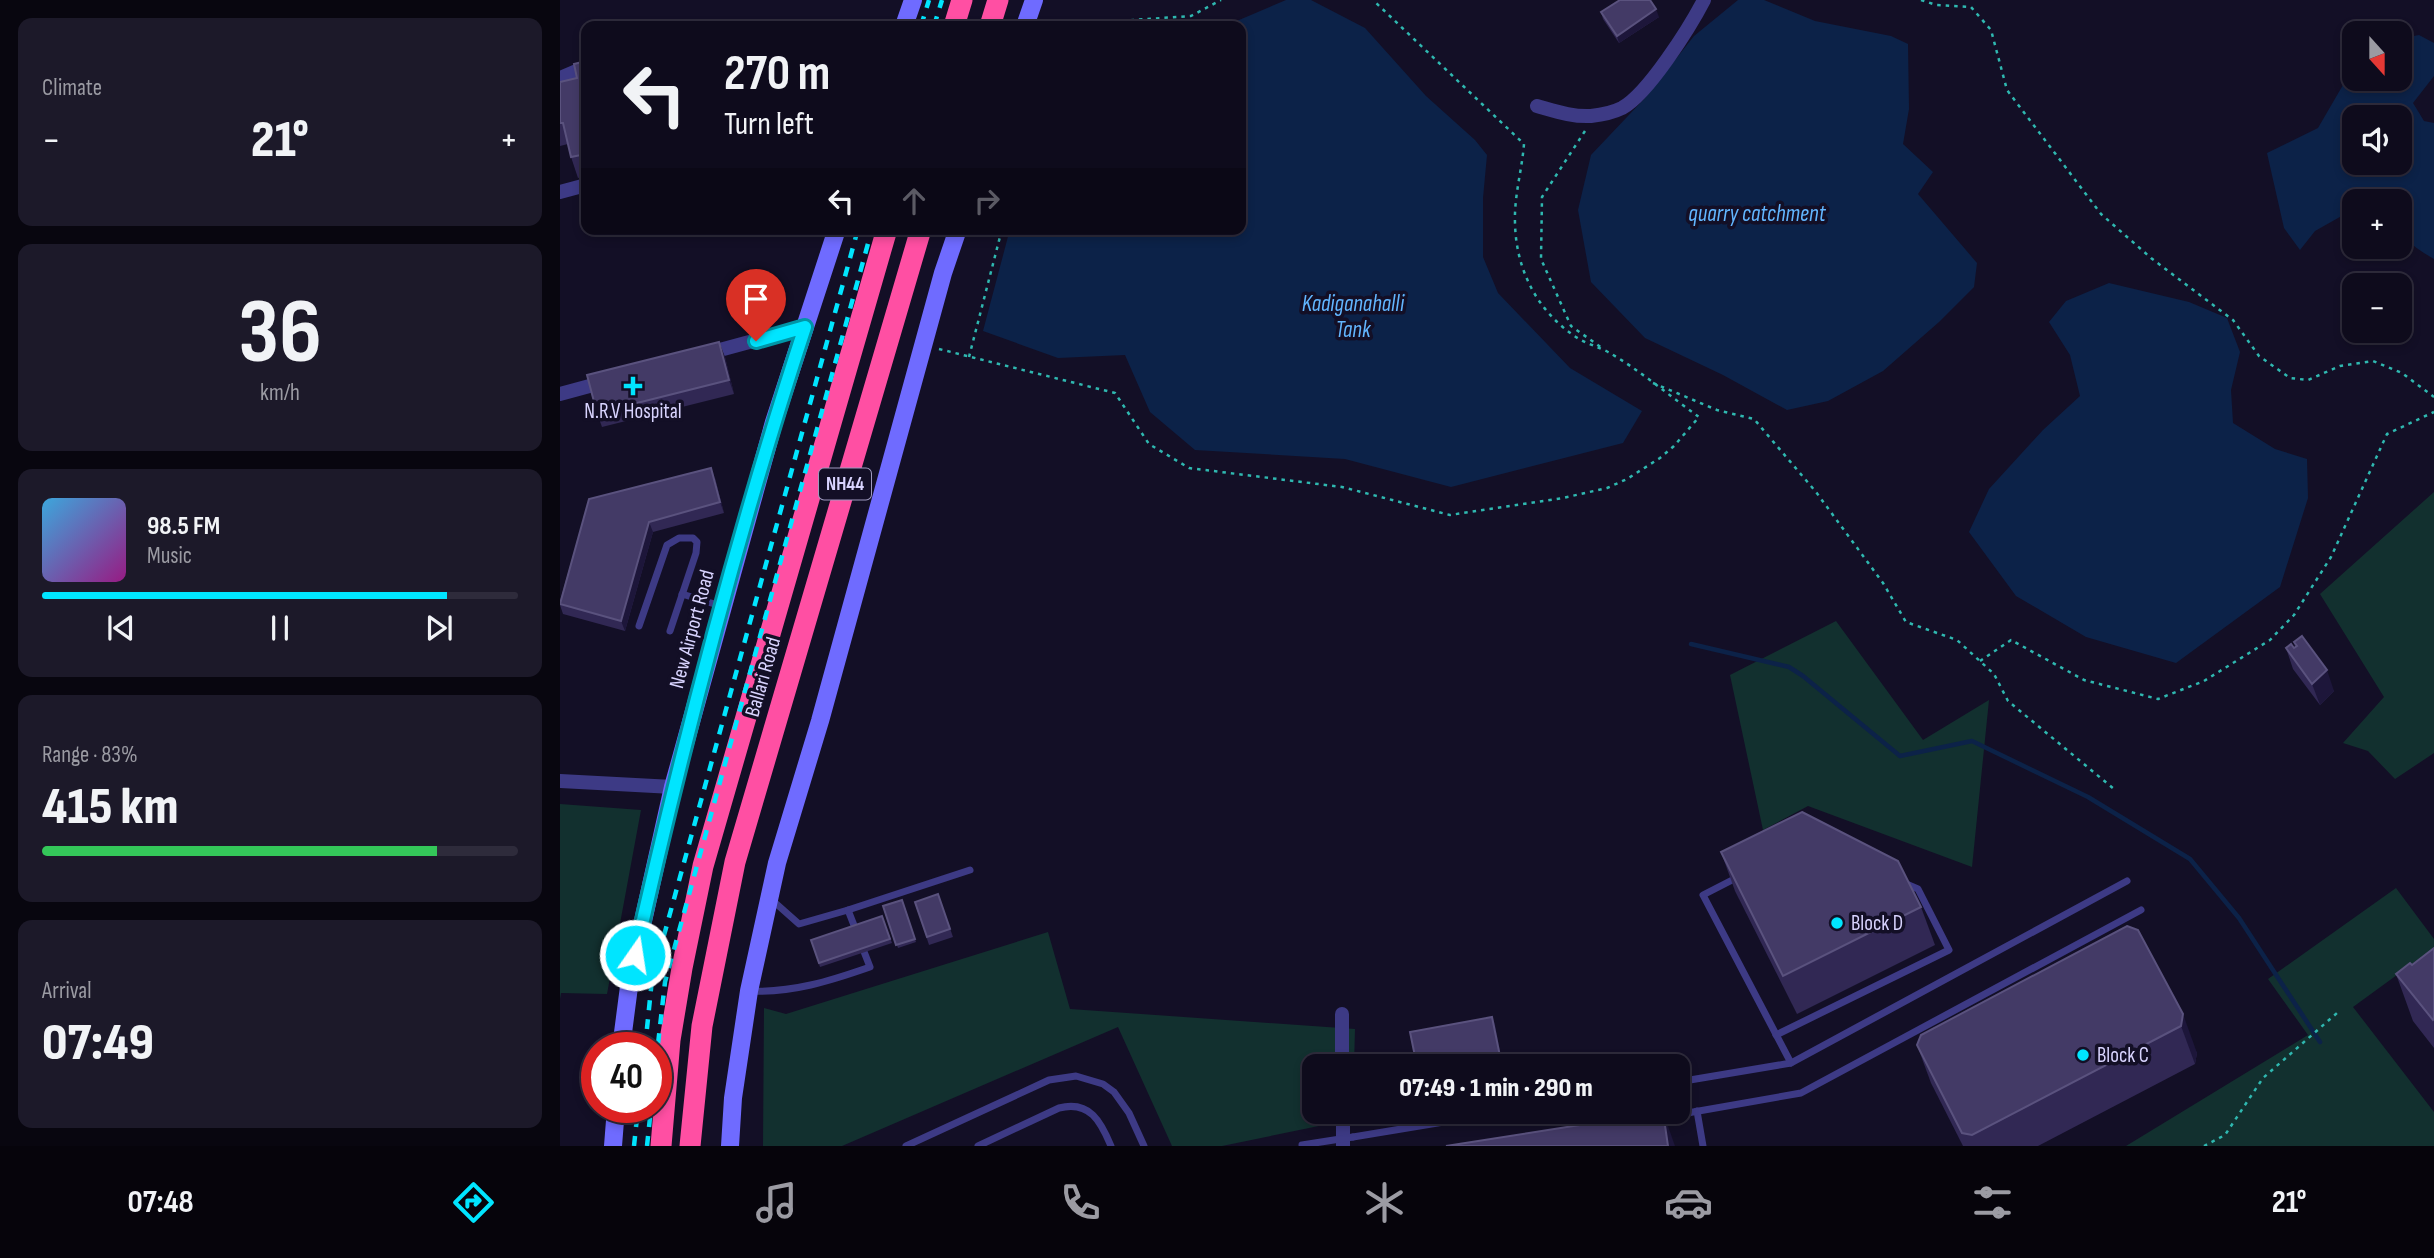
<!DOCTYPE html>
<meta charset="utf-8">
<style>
:root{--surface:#0e0b1c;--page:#1c1929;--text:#f1f3f6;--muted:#9b9ba3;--line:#2e2b3b;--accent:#00e5ff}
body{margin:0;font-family:"Sofia Sans Condensed",sans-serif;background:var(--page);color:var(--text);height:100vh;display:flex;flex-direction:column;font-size:26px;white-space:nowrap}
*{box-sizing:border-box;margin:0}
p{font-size:23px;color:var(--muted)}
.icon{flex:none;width:38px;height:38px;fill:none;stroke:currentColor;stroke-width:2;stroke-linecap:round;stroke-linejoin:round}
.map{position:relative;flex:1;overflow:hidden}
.sheet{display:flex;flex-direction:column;gap:18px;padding:18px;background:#08060f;width:560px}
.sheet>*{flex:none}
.hud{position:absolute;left:21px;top:21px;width:665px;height:214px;border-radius:14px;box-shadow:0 4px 10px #0003,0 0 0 2px var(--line);background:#0e0b1c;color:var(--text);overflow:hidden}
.needle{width:46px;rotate:159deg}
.buttons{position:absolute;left:1782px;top:21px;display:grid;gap:14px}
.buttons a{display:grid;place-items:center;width:70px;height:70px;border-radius:14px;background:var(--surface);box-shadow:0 4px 10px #0003,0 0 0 2px var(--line);font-size:35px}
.speed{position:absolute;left:21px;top:1032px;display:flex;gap:14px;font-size:35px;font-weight:700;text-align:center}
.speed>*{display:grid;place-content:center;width:91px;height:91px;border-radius:50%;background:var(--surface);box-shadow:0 4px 10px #0003,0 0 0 2px var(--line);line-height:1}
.speed .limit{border:10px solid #d22;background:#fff;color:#111}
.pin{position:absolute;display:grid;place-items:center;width:60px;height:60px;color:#fff;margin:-72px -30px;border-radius:50% 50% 50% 0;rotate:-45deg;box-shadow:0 0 7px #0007}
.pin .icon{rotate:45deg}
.me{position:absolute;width:77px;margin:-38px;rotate:13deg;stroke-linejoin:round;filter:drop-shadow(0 0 5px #0008)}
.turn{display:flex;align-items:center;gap:24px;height:147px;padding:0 28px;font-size:32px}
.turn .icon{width:91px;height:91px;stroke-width:2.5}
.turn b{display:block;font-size:49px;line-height:60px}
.lanes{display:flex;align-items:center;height:66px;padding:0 28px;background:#0003;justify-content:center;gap:35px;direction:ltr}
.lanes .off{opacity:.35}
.big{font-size:52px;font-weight:800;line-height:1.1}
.sheet .card{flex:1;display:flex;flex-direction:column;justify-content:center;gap:10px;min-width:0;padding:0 24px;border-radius:14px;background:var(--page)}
.sheet .dial{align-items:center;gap:0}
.dial b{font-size:91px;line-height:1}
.song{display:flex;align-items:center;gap:21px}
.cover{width:84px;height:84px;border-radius:10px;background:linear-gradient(135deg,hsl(200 70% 55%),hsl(310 70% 35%))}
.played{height:7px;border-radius:4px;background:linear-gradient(90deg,var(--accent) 85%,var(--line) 85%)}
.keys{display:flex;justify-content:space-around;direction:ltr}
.heat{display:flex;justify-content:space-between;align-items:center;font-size:38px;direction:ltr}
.charge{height:10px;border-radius:5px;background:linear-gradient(90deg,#34c759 83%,var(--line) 0)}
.trip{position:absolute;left:742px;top:1054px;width:388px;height:70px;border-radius:14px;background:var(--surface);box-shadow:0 4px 10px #0003,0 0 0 2px var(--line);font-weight:800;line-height:70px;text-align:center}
.dock{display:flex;height:112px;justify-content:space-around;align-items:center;background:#06040b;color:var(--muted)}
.dock .icon{width:49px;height:49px}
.dock .current{color:var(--accent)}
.dock b{font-size:32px;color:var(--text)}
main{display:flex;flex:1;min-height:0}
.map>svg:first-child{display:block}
</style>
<main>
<section class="sheet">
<div class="card"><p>Climate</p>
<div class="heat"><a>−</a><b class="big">21°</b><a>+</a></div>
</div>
<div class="card dial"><b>36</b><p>km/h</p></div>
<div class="card">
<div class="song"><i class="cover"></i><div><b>98.5 FM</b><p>Music</p></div></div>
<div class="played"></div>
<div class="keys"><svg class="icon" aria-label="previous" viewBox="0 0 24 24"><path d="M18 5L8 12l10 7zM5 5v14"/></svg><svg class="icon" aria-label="pause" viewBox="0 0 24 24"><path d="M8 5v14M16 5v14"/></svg><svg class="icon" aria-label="next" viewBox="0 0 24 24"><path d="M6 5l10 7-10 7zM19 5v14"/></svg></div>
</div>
<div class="card"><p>Range · 83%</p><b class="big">415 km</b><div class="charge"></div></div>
<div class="card"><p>Arrival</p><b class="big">07:49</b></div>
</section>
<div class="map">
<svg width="1874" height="1146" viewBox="0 0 1874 1146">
<rect width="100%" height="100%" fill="#130f26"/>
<g fill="#12302f">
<polygon points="1874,492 1874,753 1835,779 1808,751 1783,743 1824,697 1760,594"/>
<polygon points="1276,621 1363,740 1429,700 1412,867 1248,806 1203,830 1170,675"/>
<polygon points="0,804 81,810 47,994 1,993 0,999"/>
<polygon points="1836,888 1874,939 1874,948 1793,1007 1874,1112 1874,1146 1566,1146 1748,1035 1708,979"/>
<polygon points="488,932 510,1009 795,1029 794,1066 754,1066 754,1111 793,1111 793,1119 662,1146 612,1146 558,1027 282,1146 203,1146 204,1008 226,1014"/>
</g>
<g fill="#0c2248" fill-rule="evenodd">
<polygon points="726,0 751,0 805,28 866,96 915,140 927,155 923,198 923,257 938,293 1010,368 1082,411 1063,443 891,487 785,459 635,450 590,412 565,355 498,358 423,331 450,229 681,229 681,26 665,26"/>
<polygon points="1178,0 1204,0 1255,21 1331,36 1348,44 1349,109 1343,144 1373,172 1358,194 1417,263 1414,287 1379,322 1323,371 1268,401 1227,410 1163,375 1085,338 1031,282 1018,210 1031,155 1085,98 1134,36"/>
<path d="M1859 35 1874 43V76L1853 103 1864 121 1874 123V259C1844 241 1839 237 1839 201H1830L1828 198 1818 201H1794V209L1755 231 1740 250 1724 228 1707 153 1758 128 1794 66V79H1839V39ZM1794 117H1839V163H1794Z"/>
<polygon points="1549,283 1629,302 1667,318 1680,352 1671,390 1673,423 1715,449 1747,459 1748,498 1720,587 1616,663 1526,637 1456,596 1409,532 1429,489 1483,430 1520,396 1510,355 1489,322 1506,301"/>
</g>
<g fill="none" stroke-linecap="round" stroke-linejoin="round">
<polyline stroke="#0c2248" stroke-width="4.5" points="1131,644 1229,667 1243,676 1340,756 1412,741 1528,797 1630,859 1679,918 1760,1042"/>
<g stroke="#2fb8b0" stroke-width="2.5" stroke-dasharray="3.5 5" stroke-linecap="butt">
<polyline points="1361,0 1376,5 1411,7 1431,30 1447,90 1541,214 1591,258 1673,320 1699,356 1730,378 1748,380 1780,366 1813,361 1842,373 1874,397"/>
<polyline points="546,26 558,21 631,16 661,0"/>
<polyline points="1025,131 982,197 981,259 1011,326 1042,348"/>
<path d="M379 349 555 393 589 444 629 468 782 487 890 515 1003 498 1047 488 1067 479 1100 458 1114 446 1139 417C1111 397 1077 368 1048 352 1038 347 1028 344 1019 339 978 313 956 271 955 223 954 196 962 170 964 144L813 0"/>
<polyline points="409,357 442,229"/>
<polyline points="1093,383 1157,410 1194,419 1256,492 1323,583 1346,622 1397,640 1434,674 1448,701 1554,789"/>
<polyline points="1420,661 1451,640 1524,680 1598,699 1644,681 1710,640 1734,615 1771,557 1827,434 1874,412"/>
<polyline points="1644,1146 1665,1135 1703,1078 1777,1013"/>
</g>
<g stroke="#3d3a85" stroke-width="7">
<polyline points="122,594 161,606"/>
<polyline points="79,626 107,545 119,538 133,538 137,542 136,553 110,631"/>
<polyline points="1180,876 1143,895 1231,1063"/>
<polyline points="212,900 239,924 288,910 297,933"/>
<polyline points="288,910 410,870"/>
<path d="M189 991C232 993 270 981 310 967L301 944"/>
<polyline points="1216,1035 1389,950 1358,889 1344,883"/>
<polyline points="1118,1082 1231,1063 1567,881"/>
<polyline points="1137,1111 1143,1146"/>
<polyline points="1099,1118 1241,1093 1581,910"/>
<polyline points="793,1137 950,1111"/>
<polyline points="346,1146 489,1080 516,1076 543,1084 554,1092 569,1113 584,1146"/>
<path d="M418 1146 499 1108C530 1100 541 1122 551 1146"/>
</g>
<g stroke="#3d3a85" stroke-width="14">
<polyline points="0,78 26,67"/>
<path d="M977 106C995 111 1012 117 1031 116 1040 115 1054 112 1062 108 1088 94 1130 27 1144 0"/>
<polyline points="0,192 26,185"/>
<polyline points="145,354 245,327"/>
<polyline points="0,394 48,381"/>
<polyline points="0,781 113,787"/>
<polyline points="782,1014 782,1066"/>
<polyline points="783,1111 783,1146"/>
</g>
<g stroke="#6f6bff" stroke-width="18">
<polyline points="344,26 353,0"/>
<polyline points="465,26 474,0"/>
<polyline points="61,1048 70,979 113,787 214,422 277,229"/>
<polyline points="53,1146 56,1108"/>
<polyline points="170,1146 173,1098 189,991 217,863 260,721 383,273 398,229"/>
</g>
<g stroke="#ff4fa3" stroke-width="21">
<polyline points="394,26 402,0"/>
<polyline points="430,26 438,0"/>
<polyline points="101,1146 110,1040 122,968 143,866 327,229"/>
<polyline points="130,1146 142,1026 175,862 361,229"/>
</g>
<g stroke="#00e5ff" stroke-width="4.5" stroke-dasharray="10 9" stroke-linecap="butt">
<polyline points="361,26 369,0"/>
<polyline points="374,26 382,0"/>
<polyline points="85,1048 92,979 298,229"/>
<polyline points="96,1062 105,982 312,229"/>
<polyline points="74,1146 78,1108"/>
<polyline points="87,1146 91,1108"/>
</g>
<polyline stroke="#3d3a85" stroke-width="7" points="742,1145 793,1137"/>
</g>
<g fill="#312854">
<polygon points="1041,12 1099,17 1059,43 1043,19"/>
<polygon points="26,61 26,176 18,178 11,157 8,144 0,146 0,82 17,78"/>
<polygon points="159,342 165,357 174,394 42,427 37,413"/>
<polygon points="155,478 164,513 93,532 65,631 3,614 0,605 0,601 29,499"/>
<polygon points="1734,642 1774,691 1760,705 1733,669 1726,648 1734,648 1735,647"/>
<polygon points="1161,852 1361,907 1375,945 1237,1014 1175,891"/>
<polygon points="378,894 393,937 369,945 355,902"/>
<polygon points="342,900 356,942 338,948 323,906"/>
<polygon points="322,916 332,943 260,967 251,940"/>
<polygon points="1567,926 1637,1053 1635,1064 1478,1146 1403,1146 1371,1083 1357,1045"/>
<polygon points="1874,948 1874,1048 1853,1021 1836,974 1852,965"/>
</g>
<g fill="#1d163a">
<polygon points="1096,9 1099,17 1059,43 1057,36"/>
<polygon points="159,342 165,357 174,394 169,380"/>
<polygon points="151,468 155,478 164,513 160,502"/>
<polygon points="89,522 93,532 65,631 61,621"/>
<polygon points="1767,670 1774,691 1760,705 1752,684"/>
<polygon points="1623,1014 1637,1053 1635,1064 1621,1026"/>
<polygon points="932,1017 935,1024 943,1066 942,1066"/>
<polygon points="1103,1112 1115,1146 1108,1146"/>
</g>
<g fill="#433a66" stroke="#5a527e" stroke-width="2">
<polygon points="1060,0 1090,0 1096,9 1057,36 1041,12"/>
<polygon points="26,61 26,154 11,157 3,123 0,123 0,82 17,78 14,64"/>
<polygon points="159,342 169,380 37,413 27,375"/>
<polygon points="151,468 160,502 89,522 61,621 0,604 29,499"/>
<polygon points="1742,636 1767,670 1752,684 1726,648 1731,644 1734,648 1737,646 1734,642"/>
<polygon points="1242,812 1338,861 1361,907 1223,976 1161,852"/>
<polygon points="378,894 390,929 367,937 355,902"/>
<polygon points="342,900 355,939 336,945 323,906"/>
<polygon points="322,916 330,939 259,963 251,940"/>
<polygon points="1567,926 1578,930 1623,1014 1621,1026 1412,1135 1402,1133 1357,1045 1361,1035"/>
<polygon points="1874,948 1874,1019 1873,1020 1836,974 1850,963 1852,965"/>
<polygon points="932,1017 942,1066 857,1066 850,1032"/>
<polygon points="1103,1112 1108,1146 886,1146"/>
</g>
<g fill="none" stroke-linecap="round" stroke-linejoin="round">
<g stroke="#0095a6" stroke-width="18">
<path id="route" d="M75 955C123 743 177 533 245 327L196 341"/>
</g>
<use href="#route" stroke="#00e5ff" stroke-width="12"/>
</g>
<g fill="#00e5ff" stroke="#130f26" stroke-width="2.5">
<path d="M69.5 375.5h7v7h7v7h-7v7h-7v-7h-7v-7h7z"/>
<circle cx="1277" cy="923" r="7"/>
<circle cx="1523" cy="1055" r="7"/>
</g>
<g text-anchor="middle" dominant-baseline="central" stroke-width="7" stroke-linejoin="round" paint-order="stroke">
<rect fill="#130f26" stroke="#9e99be" stroke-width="2" x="259" y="468.5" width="52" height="31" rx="5"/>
<g font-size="19" font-weight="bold" fill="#d9d4ff">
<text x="285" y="484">NH44</text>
</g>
<g font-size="21" fill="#d9d4ff" stroke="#130f26" text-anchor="start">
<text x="73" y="411" text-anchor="middle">N.R.V Hospital</text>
<text x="1291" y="923">Block D</text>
<text x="1537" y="1055">Block C</text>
</g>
<g font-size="21" fill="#d9d4ff" stroke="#130f26">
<text transform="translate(132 629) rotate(-75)">New Airport Road</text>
<text transform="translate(203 677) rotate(-74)">Ballari Road</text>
</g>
<g font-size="23" font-style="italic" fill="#62b6ff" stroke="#130f26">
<text x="1197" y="214">quarry catchment</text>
<text x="793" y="304">Kadiganahalli<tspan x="793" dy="26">Tank</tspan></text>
</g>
</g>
</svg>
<div class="buttons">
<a><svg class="needle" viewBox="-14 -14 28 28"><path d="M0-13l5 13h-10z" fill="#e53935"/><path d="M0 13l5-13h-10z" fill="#9b9ba3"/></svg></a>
<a><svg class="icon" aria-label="sound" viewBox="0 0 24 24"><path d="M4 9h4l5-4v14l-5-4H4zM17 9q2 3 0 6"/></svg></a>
<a>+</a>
<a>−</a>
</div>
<div class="speed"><div class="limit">40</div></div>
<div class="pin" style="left:196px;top:341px;background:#d93025"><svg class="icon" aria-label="arrive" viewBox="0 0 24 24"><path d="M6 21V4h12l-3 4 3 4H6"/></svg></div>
<svg class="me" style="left:75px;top:955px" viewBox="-20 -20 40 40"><circle r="17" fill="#00e5ff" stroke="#fff" stroke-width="3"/><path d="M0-11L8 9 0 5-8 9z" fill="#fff"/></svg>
<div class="trip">07:49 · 1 min · 290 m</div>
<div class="hud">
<div class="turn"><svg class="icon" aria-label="left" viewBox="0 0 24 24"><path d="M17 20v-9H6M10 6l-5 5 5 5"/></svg><div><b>270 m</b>Turn left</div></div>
<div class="lanes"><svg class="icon" aria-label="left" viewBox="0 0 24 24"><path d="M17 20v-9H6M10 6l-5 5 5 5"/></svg><svg class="icon off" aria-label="ahead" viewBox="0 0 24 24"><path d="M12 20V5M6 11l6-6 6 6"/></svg><svg class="icon off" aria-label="right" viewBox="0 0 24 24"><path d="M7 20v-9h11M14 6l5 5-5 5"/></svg></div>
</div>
</div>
</main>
<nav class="dock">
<b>07:48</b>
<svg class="icon current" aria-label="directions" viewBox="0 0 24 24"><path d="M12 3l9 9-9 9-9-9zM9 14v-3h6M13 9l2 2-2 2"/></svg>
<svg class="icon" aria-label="music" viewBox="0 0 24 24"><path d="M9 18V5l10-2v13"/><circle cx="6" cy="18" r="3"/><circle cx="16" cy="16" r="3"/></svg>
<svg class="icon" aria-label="phone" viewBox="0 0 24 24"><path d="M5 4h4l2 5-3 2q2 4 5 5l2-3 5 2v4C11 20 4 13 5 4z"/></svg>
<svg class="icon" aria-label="climate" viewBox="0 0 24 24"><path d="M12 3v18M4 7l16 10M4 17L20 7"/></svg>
<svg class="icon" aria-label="car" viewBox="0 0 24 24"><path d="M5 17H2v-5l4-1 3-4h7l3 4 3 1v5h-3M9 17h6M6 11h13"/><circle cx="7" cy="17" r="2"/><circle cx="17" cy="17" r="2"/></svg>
<svg class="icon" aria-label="filters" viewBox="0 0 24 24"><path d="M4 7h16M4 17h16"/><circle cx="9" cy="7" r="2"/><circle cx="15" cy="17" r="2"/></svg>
<b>21°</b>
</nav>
